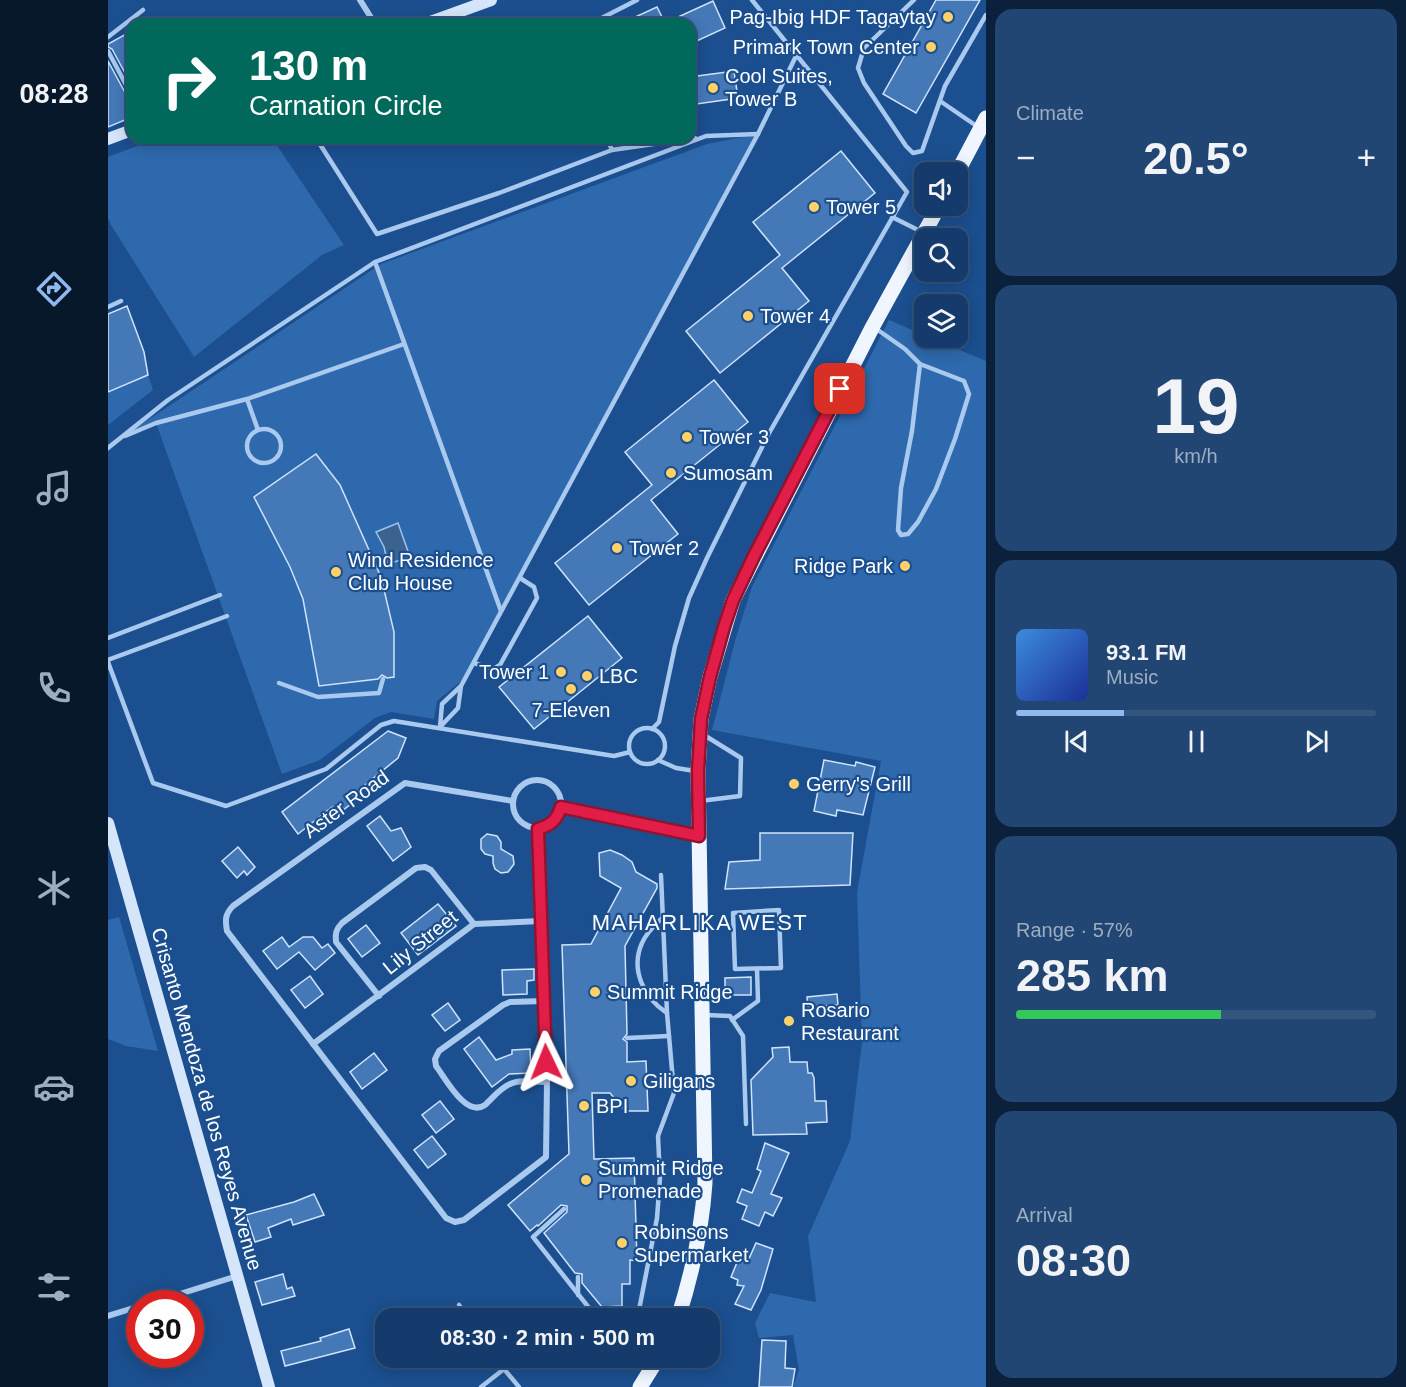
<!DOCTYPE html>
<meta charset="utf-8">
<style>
:root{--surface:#143b6b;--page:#214673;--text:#f1f3f6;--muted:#9dadc1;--line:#33557e;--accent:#90b9f0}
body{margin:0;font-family:Helvetica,sans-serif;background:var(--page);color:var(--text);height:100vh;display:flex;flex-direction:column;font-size:22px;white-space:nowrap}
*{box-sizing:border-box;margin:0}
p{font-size:20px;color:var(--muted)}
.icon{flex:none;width:33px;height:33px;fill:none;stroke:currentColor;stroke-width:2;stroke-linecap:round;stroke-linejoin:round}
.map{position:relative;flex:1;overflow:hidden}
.details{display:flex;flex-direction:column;gap:9px;padding:9px;background:#0b203b;width:420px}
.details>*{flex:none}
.top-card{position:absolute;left:18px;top:18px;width:570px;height:126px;border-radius:18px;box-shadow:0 3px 15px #0003,0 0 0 2px var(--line);background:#00695c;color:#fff;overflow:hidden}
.buttons{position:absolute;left:806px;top:162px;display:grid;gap:12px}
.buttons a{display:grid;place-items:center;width:54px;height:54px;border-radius:12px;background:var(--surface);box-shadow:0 3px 15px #0003,0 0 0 2px var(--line);font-size:30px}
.speed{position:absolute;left:18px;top:1290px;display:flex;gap:12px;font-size:30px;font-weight:700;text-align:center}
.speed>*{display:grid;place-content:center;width:78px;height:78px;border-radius:50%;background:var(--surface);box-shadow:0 3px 15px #0003,0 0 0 2px var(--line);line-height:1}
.speed .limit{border:9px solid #d22;background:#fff;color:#111}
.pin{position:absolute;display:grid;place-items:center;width:51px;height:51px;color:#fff;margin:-26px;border-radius:12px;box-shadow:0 3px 9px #0006}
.me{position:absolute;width:66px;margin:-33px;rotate:358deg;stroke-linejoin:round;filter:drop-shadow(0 0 4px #0008)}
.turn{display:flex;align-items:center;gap:21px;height:126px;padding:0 24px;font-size:27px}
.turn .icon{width:78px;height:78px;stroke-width:2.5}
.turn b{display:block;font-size:42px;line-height:51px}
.big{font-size:45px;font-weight:700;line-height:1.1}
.details .card{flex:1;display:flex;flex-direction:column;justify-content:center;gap:9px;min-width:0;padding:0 21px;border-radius:18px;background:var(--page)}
.details .dial{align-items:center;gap:0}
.dial b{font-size:78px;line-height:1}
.song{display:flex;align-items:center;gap:18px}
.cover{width:72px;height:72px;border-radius:9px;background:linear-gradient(135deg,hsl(210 70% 55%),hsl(230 70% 35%))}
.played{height:6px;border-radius:3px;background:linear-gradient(90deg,var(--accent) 30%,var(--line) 30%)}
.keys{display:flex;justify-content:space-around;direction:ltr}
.heat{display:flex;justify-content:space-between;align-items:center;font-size:33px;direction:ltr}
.charge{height:9px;border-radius:4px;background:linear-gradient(90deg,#34c759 57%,var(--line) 0)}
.trip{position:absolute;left:267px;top:1308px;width:345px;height:60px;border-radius:18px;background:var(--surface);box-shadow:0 3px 15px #0003,0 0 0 2px var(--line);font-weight:700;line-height:60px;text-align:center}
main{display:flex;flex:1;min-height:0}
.menu{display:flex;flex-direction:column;width:108px;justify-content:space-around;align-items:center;background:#08182b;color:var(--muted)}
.menu .icon{width:42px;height:42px}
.menu .current{color:var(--accent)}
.menu b{font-size:27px;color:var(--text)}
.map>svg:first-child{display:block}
</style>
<main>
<nav class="menu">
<b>08:28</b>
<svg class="icon current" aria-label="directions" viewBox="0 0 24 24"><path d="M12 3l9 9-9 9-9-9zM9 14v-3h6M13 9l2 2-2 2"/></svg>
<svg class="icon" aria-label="music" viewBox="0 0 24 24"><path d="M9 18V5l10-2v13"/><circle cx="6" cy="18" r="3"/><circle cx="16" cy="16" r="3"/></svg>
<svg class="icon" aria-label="phone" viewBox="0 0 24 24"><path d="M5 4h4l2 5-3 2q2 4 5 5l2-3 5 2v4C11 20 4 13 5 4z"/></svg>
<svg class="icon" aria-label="climate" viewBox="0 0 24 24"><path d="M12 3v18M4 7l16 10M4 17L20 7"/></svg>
<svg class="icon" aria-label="car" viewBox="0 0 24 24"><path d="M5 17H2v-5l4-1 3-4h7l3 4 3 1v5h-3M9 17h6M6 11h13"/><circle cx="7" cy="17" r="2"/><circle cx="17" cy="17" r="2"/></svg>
<svg class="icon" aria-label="filters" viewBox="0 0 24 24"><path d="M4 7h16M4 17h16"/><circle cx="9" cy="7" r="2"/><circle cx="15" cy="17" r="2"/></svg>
</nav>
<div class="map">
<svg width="878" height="1387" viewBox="0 0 878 1387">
<rect width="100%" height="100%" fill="#1b4f8f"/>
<g fill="#2e69ad">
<polygon points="650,134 358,677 329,701 326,719 283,712 267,718 212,760 174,774 48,423 19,434 273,264 599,144"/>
<polygon points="50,138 164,138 236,245 214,255 86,357 3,225 0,218 0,157"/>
<polygon points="781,320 816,335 816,338 823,338 878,361 878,1387 685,1387 691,1370 685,1335 651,1338 647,1323 662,1293 708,1302 700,1236 742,1141 754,1042 749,892 773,761 604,730 629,634 644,587"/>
<polygon points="40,375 45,390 0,425 0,392"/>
<polygon points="11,917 50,1051 18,1046 0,1039 0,920"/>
</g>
<polygon fill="#3c6290" stroke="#9cc4f0" stroke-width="1.5" points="290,523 302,557 280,564 276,547 268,532"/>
<g fill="#4478b7" stroke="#cfe3fa" stroke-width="1.5">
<polygon points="828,0 872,0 808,113 775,94"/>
<polygon points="605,1 617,28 582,44 582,24 512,24 549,7 557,23"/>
<polygon points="20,33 24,40 24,86 4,49 0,47 0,44"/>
<polygon points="0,61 20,98 24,100 24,117 0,127"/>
<polygon points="626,71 630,98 582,105 582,77"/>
<polygon points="733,151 767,193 674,268 701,301 612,373 578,331 672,255 645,222"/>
<polygon points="19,306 36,352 40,375 0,392 0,314"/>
<polygon points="606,380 640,422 543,500 570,534 481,605 447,563 544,485 517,452"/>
<polygon points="208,454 232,485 273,577 286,632 286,677 279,678 274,675 270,679 211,686 195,599 182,567 146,497"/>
<polygon points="480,616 514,658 426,729 391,687"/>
<polygon points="280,731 298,738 290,758 245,795 248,800 229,815 224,807 190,834 174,812"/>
<polygon points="716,760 747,766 748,762 767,767 755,815 729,810 728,816 706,811"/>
<polygon points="272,816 283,831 293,828 303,847 285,861 259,826"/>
<polygon points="652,833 745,833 742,885 617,889 621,862 652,860"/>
<polygon points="379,834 389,836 393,842 393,849 405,856 406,864 400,872 393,873 387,869 385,863 385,856 377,854 373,849 373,839"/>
<polygon points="130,847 147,867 139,875 136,871 129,878 114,861"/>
<polygon points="502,850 514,855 524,862 528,872 549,884 549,888 517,946 519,1034 515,1039 519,1042 519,1062 538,1061 540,1111 517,1111 502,1093 484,1093 486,1159 526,1158 529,1261 522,1260 522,1284 514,1284 514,1306 494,1307 474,1283 474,1274 467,1273 436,1233 459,1212 459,1206 453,1205 430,1226 429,1225 422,1231 400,1205 461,1154 454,945 483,944 513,888 492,876 491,853"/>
<polygon points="330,904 348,926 310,955 293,933"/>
<polygon points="258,925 272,943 254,957 240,939"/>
<polygon points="174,937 181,947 195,937 205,937 214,948 220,944 227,953 207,970 191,952 169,969 155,951"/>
<polygon points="426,969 426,980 419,981 419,994 395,995 394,970"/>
<polygon points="202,976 215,994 197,1008 183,990"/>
<polygon points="643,977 643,995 617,995 617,978"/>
<polygon points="729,994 730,1005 700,1007 699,997"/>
<polygon points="340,1003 352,1020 337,1031 324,1015"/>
<polygon points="371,1037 388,1060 404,1054 404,1050 422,1049 423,1073 401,1074 384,1087 356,1049"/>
<polygon points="681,1047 682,1062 699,1062 700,1073 704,1073 706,1078 707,1101 718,1101 719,1122 698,1123 699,1134 645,1135 643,1080 665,1057 664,1048"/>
<polygon points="266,1053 279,1070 254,1089 242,1072"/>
<polygon points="332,1101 346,1119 328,1133 314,1115"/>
<polygon points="324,1136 338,1154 320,1168 306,1150"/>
<polygon points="657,1143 681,1153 663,1194 674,1198 665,1216 657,1212 651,1226 634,1219 639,1206 629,1202 634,1189 644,1193 653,1171 649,1169"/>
<polygon points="206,1194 216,1215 185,1225 183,1219 160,1228 163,1237 147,1242 138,1215 186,1202"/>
<polygon points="648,1243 665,1249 653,1290 643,1310 627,1304 636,1286 629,1285 630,1280 623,1277 630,1260 639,1263"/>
<polygon points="175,1274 179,1289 184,1287 187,1296 154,1305 147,1282"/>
<polygon points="241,1329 247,1348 177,1366 173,1351 213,1341 212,1338"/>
<polygon points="654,1340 678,1341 677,1368 687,1369 684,1387 651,1387"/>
</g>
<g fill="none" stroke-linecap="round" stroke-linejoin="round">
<g stroke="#a9c9ee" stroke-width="4.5">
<polyline points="806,0 756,48 750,68 756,83 798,146 805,153 814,151 837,86 878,15"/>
<polyline points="482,24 529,0"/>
<polyline points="0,37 35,10"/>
<polyline points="0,51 24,96"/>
<polyline points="832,101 870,127"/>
<polyline points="208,138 269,234 391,193 504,150 587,138"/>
<polyline points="499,138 504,150"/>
<polyline points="784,217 814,232"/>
<polyline points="267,262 393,611"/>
<polyline points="0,307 13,301"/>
<polyline points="767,328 797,349 812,364 856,381 861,394 847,439 828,489 810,522 800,534 793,535 790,530 793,488 804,431 812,364"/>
<polyline points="139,399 150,430"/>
<circle cx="156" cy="446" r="17"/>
<polyline points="17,436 48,423 139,399 296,344"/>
<polyline points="0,448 60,400 267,262 598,136 650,134"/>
<polyline points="0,638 112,595"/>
<polyline points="0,660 119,616"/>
<polyline points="0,662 45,783 118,806 218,769 273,725 286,721 506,756 522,752"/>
<polyline points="366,663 385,669 392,665 429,598 426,587 412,578"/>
<polyline points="171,683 210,697 271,693 275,679"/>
<polyline points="332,727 334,704 353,686 650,134 688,56"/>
<polyline points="332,727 350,708 353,686"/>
<circle cx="539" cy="746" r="18"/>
<polyline points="544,729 551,722 567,646 581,598 599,558 660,435 799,192 644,0"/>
<polyline points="550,760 568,768 587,771"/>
<polyline points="592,801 632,796 633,758 596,735"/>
<polygon points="671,910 673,968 627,969 625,913"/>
<path d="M555 917C547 925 538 933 534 943 522 970 536 998 559 1013"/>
<polyline points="598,1015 622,1016 635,1036 638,1124"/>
<polyline points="624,1020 650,1001 649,969"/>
<polyline points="519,1038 561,1036"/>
<polyline points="456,1209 425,1237 489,1318"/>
<polyline points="470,1277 470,1295"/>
<polyline points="351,1305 361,1318"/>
<polyline points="532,1318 531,1310 549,1218 552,1178 550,1136 566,1093 559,1013 553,875"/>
<polyline points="388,1358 396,1369"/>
<polyline points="373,1387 396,1369 411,1387"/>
</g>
<g stroke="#a9c9ee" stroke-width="6">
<polyline points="252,0 267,24"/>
<circle cx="429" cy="804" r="24"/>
<path d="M405 801 297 783 125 906C117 914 117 920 119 931L338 1218 347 1222 356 1220 438 1157 439 1082 430 829"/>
<polyline points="453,807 591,836"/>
<polyline points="366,924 433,921"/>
<path d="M271 996 228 942C227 934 228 929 234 923L308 868 317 867 323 870 366 924"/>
<path d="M436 1001 402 1002 395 1005 331 1051 327 1059 328 1066C338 1079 358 1118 377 1105 385 1098 392 1088 402 1084 412 1079 428 1082 439 1082"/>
<polyline points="205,1044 366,924"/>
<polyline points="40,1304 129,1276"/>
<polyline points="0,1316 32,1306"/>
</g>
<g stroke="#d6e6fa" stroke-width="12">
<polyline points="317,24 383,0"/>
<polyline points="0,139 24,130"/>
<polyline points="0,823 161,1387"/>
</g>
<g stroke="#f0f6ff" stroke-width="15">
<polyline points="849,173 878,118"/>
<path d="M570 1318C584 1274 594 1229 597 1183L590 771 593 719 602 677 625 600 765 326 831 206"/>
<polyline points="532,1387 550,1358"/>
</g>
</g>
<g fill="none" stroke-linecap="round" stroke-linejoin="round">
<g stroke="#92132f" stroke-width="15">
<path id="route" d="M438 1062 430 829C443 825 449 820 453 807L591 836 590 771 593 719 602 677 616 627 625 600 646 556 732 389"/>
</g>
<use href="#route" stroke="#e11d48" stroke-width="10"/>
</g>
<g fill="#ffd166" stroke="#1b4f8f" stroke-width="2">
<circle cx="840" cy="17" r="6"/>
<circle cx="823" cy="47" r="6"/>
<circle cx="605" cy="88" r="6"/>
<circle cx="706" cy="207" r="6"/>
<circle cx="640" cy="316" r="6"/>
<circle cx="579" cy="437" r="6"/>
<circle cx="563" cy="473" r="6"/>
<circle cx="509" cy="548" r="6"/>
<circle cx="797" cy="566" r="6"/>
<circle cx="228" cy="572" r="6"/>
<circle cx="453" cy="672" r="6"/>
<circle cx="479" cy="676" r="6"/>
<circle cx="463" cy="689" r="6"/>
<circle cx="686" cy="784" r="6"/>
<circle cx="487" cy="992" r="6"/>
<circle cx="681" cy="1021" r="6"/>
<circle cx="523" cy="1081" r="6"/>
<circle cx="476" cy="1106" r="6"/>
<circle cx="478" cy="1180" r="6"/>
<circle cx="514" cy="1243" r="6"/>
</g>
<g text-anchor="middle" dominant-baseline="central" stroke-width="4.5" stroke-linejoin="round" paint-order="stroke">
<g font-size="20" fill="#fff" stroke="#1b4f8f" text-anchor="start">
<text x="828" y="17" text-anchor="end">Pag-Ibig HDF Tagaytay</text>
<text x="811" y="47" text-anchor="end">Primark Town Center</text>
<text x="617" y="76">Cool Suites,<tspan x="617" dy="23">Tower B</tspan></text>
<text x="718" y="207">Tower 5</text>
<text x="652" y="316">Tower 4</text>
<text x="591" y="437">Tower 3</text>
<text x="575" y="473">Sumosam</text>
<text x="521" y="548">Tower 2</text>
<text x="240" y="560">Wind Residence<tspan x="240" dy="23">Club House</tspan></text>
<text x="785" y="566" text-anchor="end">Ridge Park</text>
<text x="441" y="672" text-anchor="end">Tower 1</text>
<text x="491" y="676">LBC</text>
<text x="463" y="710" text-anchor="middle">7-Eleven</text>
<text x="698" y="784">Gerry's Grill</text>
<text x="499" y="992">Summit Ridge</text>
<text x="693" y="1010">Rosario<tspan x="693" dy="23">Restaurant</tspan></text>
<text x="535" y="1081">Giligans</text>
<text x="488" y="1106">BPI</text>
<text x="490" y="1168">Summit Ridge<tspan x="490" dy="23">Promenade</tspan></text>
<text x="526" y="1232">Robinsons<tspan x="526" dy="23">Supermarket</tspan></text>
</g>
<g font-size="20" fill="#fff" stroke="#1b4f8f">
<text transform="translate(238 804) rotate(-36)">Aster Road</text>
<text transform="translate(312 942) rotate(-39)">Lily Street</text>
<text transform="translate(99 1099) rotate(74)">Crisanto Mendoza de los Reyes Avenue</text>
</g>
<g font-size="22" letter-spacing="1.5" fill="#fff" stroke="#1b4f8f">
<text x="592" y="922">MAHARLIKA WEST</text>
</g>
</g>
</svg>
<div class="buttons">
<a><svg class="icon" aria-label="sound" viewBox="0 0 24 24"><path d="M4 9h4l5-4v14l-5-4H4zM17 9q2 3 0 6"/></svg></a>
<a><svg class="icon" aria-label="search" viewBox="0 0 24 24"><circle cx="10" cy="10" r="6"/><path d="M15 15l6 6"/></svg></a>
<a><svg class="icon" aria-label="layers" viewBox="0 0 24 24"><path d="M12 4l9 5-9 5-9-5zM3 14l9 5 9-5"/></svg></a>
</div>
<div class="speed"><div class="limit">30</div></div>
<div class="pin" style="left:732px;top:389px;background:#d93025"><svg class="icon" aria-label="arrive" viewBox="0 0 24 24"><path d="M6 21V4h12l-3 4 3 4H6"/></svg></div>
<svg class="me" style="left:438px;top:1062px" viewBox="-20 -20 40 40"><path d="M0-17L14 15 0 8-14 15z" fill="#e11d48" stroke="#fff" stroke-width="4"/></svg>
<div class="trip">08:30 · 2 min · 500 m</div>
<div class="top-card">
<div class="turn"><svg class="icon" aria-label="right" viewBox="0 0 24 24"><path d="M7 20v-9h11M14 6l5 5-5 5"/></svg><div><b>130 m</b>Carnation Circle</div></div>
</div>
</div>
<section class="details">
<div class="card"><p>Climate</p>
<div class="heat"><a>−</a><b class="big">20.5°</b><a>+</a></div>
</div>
<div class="card dial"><b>19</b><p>km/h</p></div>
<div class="card">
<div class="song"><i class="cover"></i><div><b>93.1 FM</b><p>Music</p></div></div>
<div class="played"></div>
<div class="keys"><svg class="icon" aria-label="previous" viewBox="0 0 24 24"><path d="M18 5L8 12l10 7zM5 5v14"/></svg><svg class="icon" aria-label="pause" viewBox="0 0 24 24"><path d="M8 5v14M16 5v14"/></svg><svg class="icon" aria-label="next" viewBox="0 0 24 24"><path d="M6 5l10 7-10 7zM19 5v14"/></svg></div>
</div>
<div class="card"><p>Range · 57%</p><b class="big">285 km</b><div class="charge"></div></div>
<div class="card"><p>Arrival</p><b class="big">08:30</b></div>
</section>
</main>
